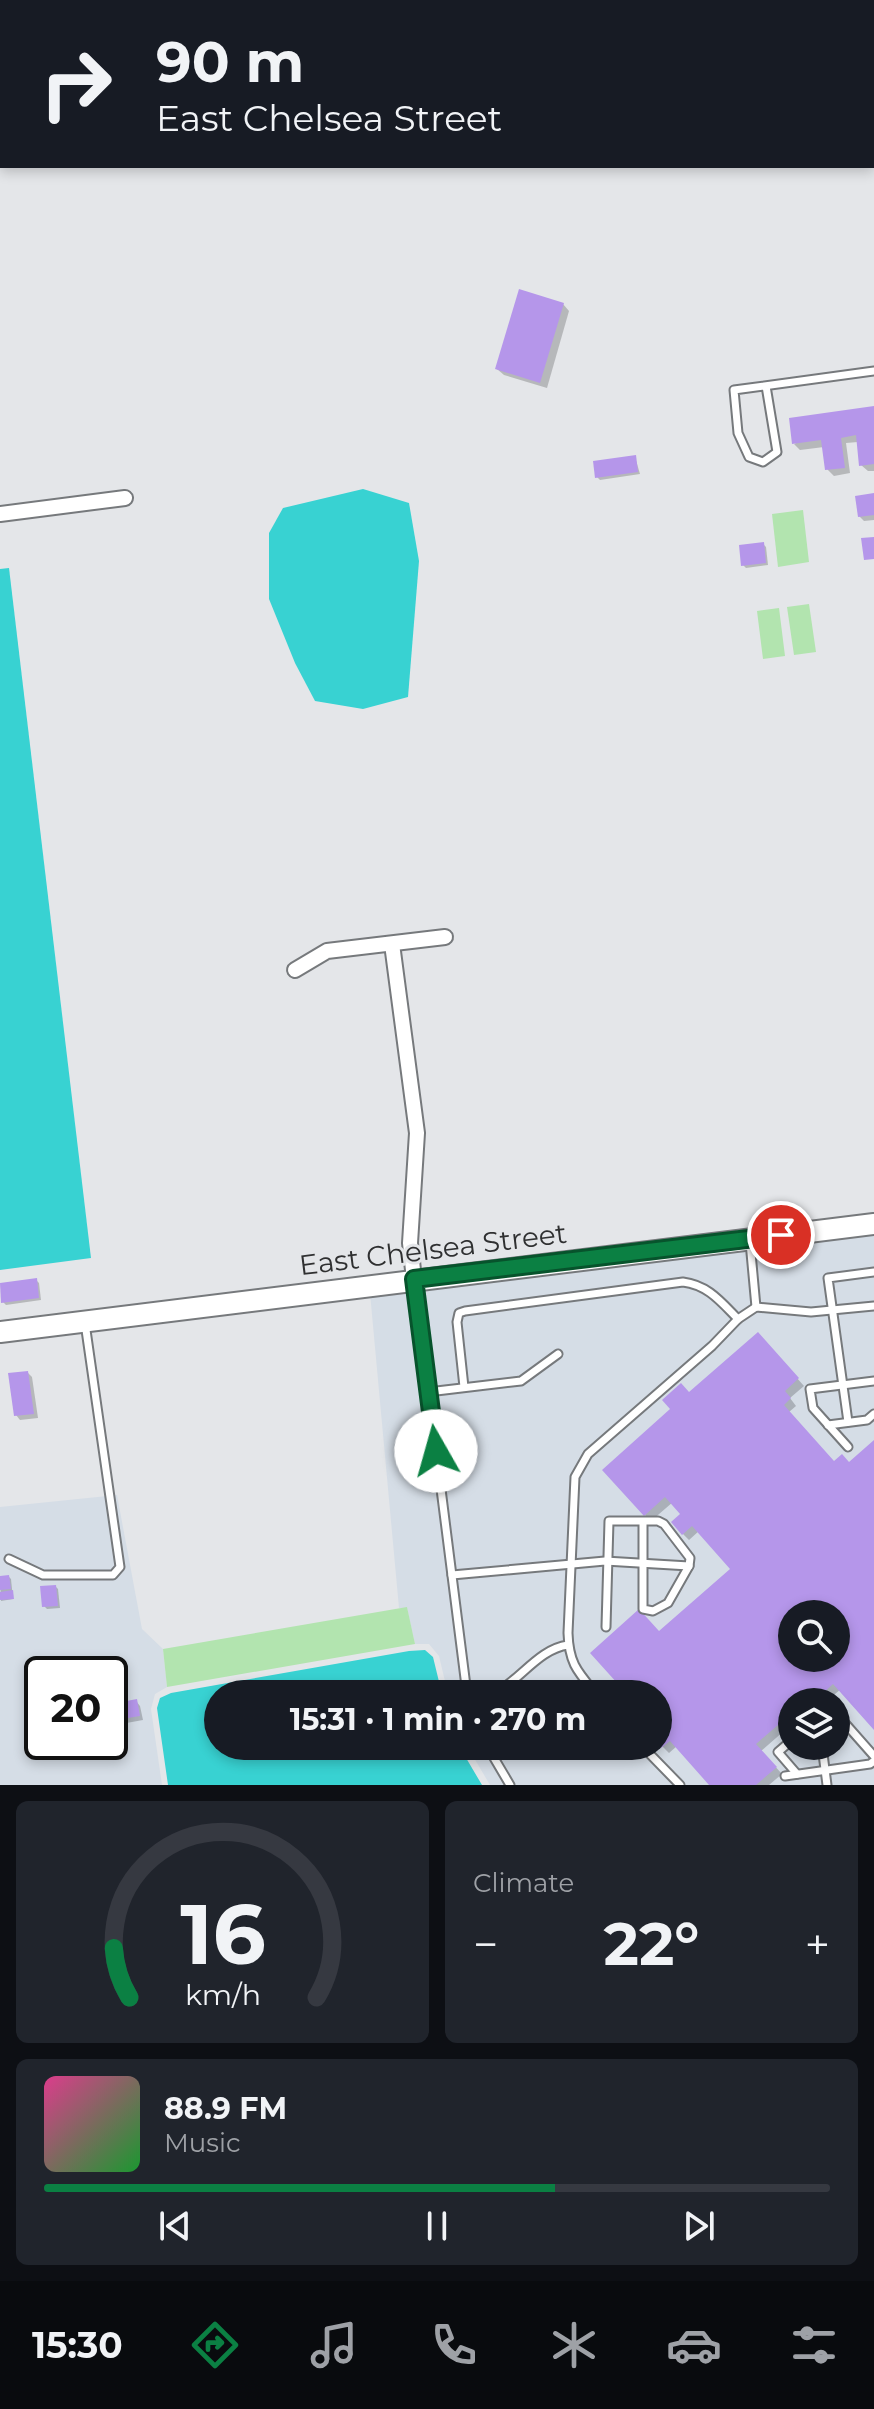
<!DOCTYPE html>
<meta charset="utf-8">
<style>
:root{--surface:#171b24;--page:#20242c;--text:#f1f3f6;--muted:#9ea1a6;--line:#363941;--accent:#0b8043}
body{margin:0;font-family:Montserrat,sans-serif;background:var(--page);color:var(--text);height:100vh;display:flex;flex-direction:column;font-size:30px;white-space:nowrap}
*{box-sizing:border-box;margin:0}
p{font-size:26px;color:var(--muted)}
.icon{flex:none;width:44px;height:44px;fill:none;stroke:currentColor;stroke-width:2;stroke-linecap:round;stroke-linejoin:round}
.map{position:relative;height:1785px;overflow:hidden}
.details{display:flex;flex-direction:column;gap:16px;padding:16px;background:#0d0f14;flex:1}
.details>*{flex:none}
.hud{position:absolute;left:0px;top:0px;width:874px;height:168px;box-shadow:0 4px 12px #0003;background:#171b24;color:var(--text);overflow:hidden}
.fabs{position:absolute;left:778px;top:1600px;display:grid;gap:16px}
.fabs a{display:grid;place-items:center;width:72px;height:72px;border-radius:50%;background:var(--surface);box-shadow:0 4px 12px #0003;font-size:40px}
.speed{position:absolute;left:24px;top:1656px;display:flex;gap:16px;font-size:40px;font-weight:700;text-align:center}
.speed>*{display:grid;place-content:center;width:104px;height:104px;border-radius:50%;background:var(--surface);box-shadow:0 4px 12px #0003;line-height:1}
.speed .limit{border:4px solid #111;border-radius:12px;background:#fff;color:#111}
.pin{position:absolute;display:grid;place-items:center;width:68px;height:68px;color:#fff;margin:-34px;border:4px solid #fff;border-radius:50%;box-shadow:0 2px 8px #0007}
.me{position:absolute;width:88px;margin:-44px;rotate:353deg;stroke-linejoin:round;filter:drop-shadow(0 0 6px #0008)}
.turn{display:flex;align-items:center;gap:28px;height:168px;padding:0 24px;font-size:36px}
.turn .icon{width:104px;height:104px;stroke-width:2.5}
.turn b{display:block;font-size:56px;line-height:68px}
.big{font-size:60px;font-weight:700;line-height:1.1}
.details .tile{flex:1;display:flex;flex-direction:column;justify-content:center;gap:12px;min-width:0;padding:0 28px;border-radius:12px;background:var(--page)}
.details .dial{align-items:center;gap:0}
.dial svg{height:208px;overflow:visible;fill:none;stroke:var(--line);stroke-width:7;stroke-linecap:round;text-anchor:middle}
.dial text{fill:var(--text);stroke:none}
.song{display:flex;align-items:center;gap:24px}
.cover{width:96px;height:96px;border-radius:12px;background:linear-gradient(135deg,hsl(330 70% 55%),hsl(130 70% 35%))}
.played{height:8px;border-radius:4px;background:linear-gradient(90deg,var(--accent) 65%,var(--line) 65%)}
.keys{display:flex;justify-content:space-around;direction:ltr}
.heat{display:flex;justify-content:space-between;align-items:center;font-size:44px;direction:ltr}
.details .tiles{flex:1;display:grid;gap:16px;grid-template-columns:1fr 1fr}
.tile:last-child{grid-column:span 2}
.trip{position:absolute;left:204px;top:1680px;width:468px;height:80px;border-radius:40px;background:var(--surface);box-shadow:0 4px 12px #0003;font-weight:700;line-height:80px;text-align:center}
.dock{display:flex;height:128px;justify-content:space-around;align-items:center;background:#090b0e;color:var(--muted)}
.dock .icon{width:56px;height:56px}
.dock .active{color:var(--accent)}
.dock b{font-size:36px;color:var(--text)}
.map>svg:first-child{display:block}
</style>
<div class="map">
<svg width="874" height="1785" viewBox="0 0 874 1785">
<rect width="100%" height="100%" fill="#e4e6e9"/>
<g fill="#d5dde6" fill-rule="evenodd">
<polygon points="18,0 143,0 16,2"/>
<path d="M874 1231V1785H490L467 1746H658V1694H448L439 1656 429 1644H415L407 1608H399L370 1293ZM792 1614H836V1658H792ZM792 1702H836V1746H792Z"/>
<path d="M117 1495 142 1629 163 1649 167 1687 155 1694 151 1709 162 1785H0V1507ZM42 1674H110V1742H42Z"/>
</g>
<g fill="#b2e4af">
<polygon points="803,510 809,562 778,567 772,514"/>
<polygon points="809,604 816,652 794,655 787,607"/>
<polygon points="779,608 785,656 763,659 757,611"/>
<polygon points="407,1607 415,1644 167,1687 163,1649"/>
</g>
<g fill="#38d2d2">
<polygon points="363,489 409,503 419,561 408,697 363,709 315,701 295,663 269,599 269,533 283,508"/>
<polygon points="9,568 91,1258 0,1270 0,569"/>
<polygon points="425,1650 433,1657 442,1694 218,1694 218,1746 459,1746 482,1785 168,1785 157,1708 160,1698 171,1693 409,1651"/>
</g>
<g fill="#0003" fill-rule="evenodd">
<polygon points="563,304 569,311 547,388 504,375 497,369"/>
<polygon points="874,408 874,471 868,471 861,465 858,442 846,443 850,473 834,476 827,469 824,447 800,450 794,444"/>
<polygon points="635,457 640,474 600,480 597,477"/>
<polygon points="874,495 874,520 864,521 859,516"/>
<polygon points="763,544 766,547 768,565 746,568 743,565"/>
<polygon points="36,1280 39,1283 41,1300 6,1305 3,1302"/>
<path d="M764 1341 804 1386 790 1398 796 1406 789 1412 834 1464H849L874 1442V1727L841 1689 829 1699 825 1695 817 1702H792V1724L761 1751 782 1774 769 1785H712L677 1746 669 1753 658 1742V1694H629L659 1634 733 1569 699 1531 689 1540 683 1534V1514L673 1502 651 1521 645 1515 689 1394ZM792 1614H836V1658H792Z"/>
<polygon points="28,1373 32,1377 38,1418 20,1420 16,1415"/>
<polygon points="9,1577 11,1579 13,1599 1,1601 0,1578"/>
<polygon points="56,1587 58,1589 60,1608 47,1609 44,1606"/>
<polygon points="110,1683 116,1687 119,1704 136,1701 140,1706 143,1720 110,1726"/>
</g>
<g fill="#b596ea" fill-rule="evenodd">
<polygon points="519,289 564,303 540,383 495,369"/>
<polygon points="874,406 874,464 859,466 856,435 841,438 845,468 825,470 821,440 792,444 789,418"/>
<polygon points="636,455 638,472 595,478 593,461"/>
<polygon points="874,493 874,515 858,517 855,496"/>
<polygon points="874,537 874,559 864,560 861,538"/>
<polygon points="764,542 766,563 741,566 739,545"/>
<polygon points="37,1278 39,1298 1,1303 0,1283"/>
<path d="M758 1332 799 1378 785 1391 791 1398 784 1405 834 1461 842 1454 849 1462 874 1440V1730L833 1684 822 1694 818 1690 804 1702H792V1713L756 1744 777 1767 756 1785H709L670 1741 661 1748 658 1745V1694H627L590 1653 639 1609 659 1631 730 1569 692 1526 682 1535 671 1522 680 1514 665 1497 644 1516 602 1470 670 1409 662 1400 681 1383 689 1392ZM792 1614H836V1658H792Z"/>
<polygon points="28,1371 34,1414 14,1416 8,1373"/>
<polygon points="9,1575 11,1589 0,1590 0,1576"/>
<polygon points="56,1585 58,1606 42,1607 40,1586"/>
<polygon points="13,1590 14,1599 0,1600 0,1592"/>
<polygon points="112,1678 116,1703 137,1699 140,1716 110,1721"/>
</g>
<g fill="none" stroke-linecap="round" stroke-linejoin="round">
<g stroke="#76797c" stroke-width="11">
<g id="lane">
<polyline points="766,386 777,452 763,462 749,457 738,433 734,390 874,371"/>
<polyline points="750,1242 756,1307"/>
<polyline points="415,1284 467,1694"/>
<path d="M464 1387 457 1322 459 1313 465 1311 683 1282C708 1285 721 1302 738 1319"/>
<polyline points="428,1392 521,1381 558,1354"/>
<polyline points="848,1422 828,1278 874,1272"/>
<polyline points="828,1425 867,1420 874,1414"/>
<polyline points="848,1447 813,1408 810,1389 874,1381"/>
<polyline points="9,1559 43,1575 113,1575 120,1567 85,1323"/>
<polyline points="452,1575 605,1561 689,1566"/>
<polyline points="606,1627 609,1521 658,1521 664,1524 690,1558 689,1566 668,1603 653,1611 643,1609 643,1521"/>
<path d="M493 1694C520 1681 538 1649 568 1645"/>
<path d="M596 1694C577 1671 569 1663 568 1633L575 1477 588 1454 712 1346 738 1319 756 1307 811 1312 874 1306"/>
<polyline points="836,1713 874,1756"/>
<polyline points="792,1740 778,1752 797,1774"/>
<polyline points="487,1746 510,1785"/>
<polyline points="642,1746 680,1785"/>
<polyline points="822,1746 827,1785"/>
<polyline points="785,1776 870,1764 874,1761"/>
</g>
</g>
<g stroke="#76797c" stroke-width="18">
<g id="street">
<polyline points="5,2 7,0"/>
<polyline points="0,514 125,498"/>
<polyline points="392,944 417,1133 410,1243 414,1279"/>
<polyline points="295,970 327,951 445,937"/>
</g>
</g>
<g stroke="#76797c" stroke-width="24">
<g id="secondary">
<polyline points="152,2 155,0"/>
<polyline points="0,142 2,140"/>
<polyline points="0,1332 874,1224"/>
</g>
</g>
<use href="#lane" stroke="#fff" stroke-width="7"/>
<use href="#street" stroke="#fff" stroke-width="14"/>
<use href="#secondary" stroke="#fff" stroke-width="20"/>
</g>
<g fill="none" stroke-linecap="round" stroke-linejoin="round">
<g stroke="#07532c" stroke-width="20">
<polyline id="route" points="436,1451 414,1279 781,1235"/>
</g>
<use href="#route" stroke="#0b8043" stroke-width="14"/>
</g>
<g text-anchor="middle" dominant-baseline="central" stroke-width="6" stroke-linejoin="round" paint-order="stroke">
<g font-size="28" fill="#2f3031" stroke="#e4e6e9">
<text transform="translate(433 1249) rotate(-7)">East Chelsea Street</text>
</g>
</g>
</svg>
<div class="fabs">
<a><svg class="icon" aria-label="search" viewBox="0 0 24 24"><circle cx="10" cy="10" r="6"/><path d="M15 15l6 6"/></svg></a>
<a><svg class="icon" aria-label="layers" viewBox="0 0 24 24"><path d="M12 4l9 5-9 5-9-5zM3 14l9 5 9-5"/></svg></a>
</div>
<div class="speed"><div class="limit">20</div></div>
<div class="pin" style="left:781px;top:1235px;background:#d93025"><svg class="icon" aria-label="arrive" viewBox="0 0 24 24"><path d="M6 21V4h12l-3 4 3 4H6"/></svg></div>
<svg class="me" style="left:436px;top:1451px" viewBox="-20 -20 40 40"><circle r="19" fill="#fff"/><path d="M0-13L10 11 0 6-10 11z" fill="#0b8043"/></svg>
<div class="trip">15:31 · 1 min · 270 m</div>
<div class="hud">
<div class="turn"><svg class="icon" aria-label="right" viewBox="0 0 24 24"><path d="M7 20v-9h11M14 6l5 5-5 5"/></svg><div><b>90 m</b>East Chelsea Street</div></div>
</div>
</div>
<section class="details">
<div class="tiles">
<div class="tile dial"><svg viewBox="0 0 100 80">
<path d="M14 69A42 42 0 1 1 86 69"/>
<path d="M14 69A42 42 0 0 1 8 50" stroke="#0b8043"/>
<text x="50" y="56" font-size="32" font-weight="700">16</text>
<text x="50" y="72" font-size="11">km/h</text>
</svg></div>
<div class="tile"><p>Climate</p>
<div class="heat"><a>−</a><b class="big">22°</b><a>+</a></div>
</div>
<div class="tile">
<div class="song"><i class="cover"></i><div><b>88.9 FM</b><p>Music</p></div></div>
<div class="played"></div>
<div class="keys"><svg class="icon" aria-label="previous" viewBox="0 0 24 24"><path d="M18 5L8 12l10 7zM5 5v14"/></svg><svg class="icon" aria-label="pause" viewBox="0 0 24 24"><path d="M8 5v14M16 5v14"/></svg><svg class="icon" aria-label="next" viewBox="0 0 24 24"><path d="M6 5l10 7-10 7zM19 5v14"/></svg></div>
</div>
</div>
</section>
<nav class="dock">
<b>15:30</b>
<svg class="icon active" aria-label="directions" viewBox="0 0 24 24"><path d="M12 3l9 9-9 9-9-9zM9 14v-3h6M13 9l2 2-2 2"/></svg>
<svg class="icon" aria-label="music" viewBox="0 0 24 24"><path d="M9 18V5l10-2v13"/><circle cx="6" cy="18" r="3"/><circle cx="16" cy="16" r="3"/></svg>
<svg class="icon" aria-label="phone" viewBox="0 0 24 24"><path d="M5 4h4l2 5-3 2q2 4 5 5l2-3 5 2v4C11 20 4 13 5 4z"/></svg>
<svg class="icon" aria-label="climate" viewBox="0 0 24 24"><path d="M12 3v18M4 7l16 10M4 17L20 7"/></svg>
<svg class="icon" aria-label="car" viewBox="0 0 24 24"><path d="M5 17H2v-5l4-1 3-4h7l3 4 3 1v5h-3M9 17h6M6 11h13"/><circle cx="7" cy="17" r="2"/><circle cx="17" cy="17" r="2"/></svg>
<svg class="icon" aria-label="filters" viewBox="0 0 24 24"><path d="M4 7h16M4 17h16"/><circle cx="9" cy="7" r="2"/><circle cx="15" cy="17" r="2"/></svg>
</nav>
